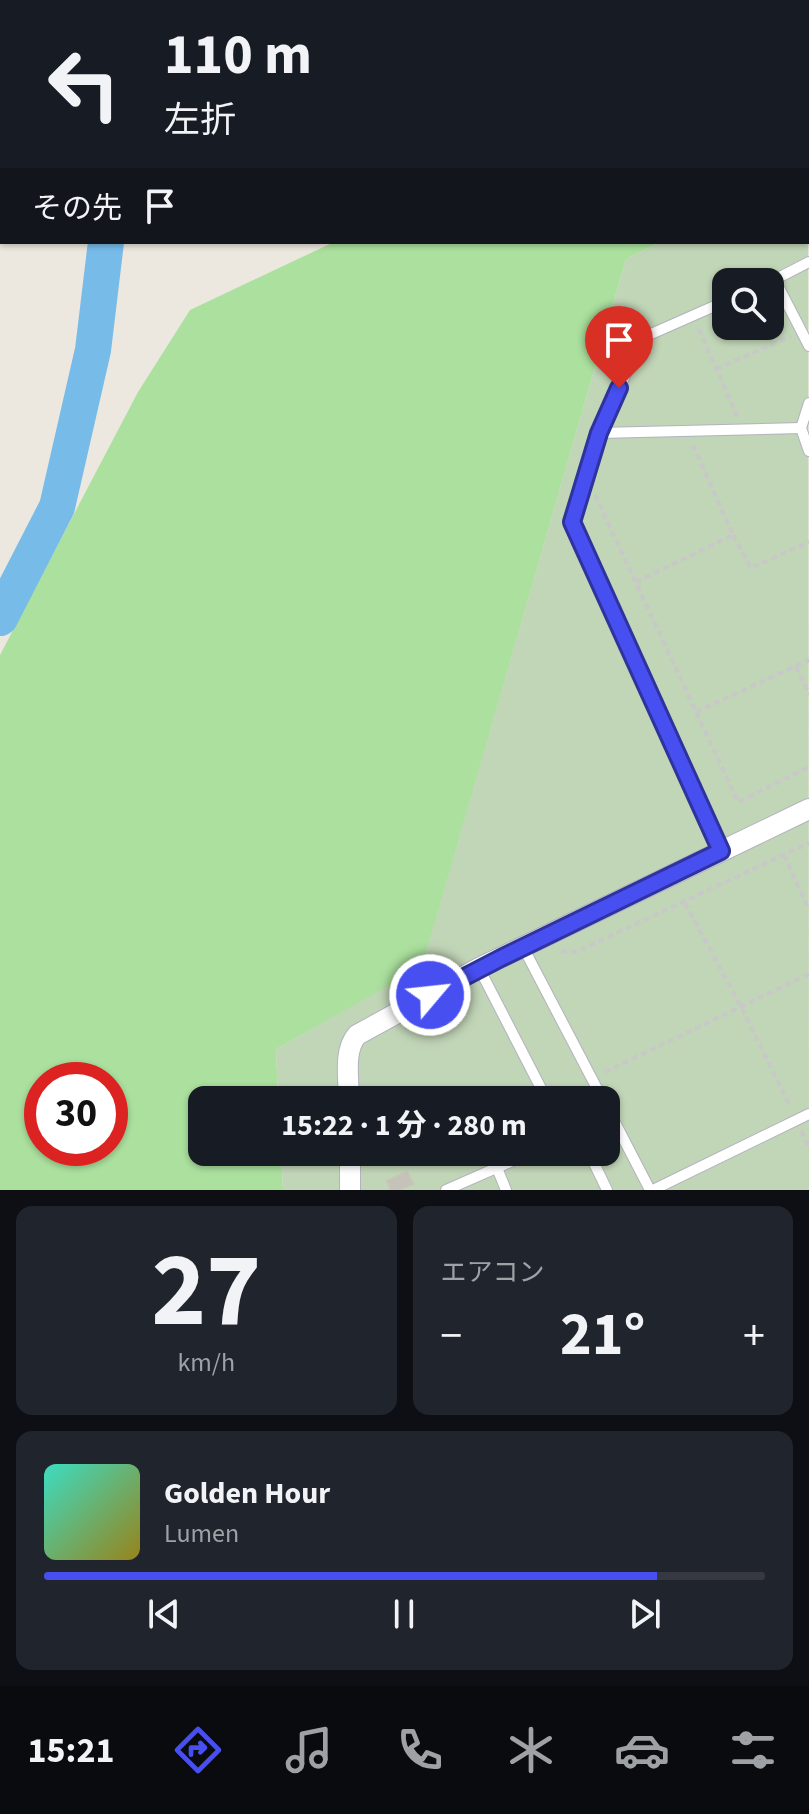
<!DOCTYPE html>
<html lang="ja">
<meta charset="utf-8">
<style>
:root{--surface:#171b24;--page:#20242c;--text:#f1f3f6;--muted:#9ea1a6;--line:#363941;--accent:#474ff1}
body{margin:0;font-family:"Source Sans 3","Noto Sans JP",sans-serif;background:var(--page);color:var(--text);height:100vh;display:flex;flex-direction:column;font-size:30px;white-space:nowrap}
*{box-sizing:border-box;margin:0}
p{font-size:26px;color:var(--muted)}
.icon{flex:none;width:44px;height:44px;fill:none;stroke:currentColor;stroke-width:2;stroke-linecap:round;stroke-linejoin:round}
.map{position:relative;height:1190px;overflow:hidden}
.sheet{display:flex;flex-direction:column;gap:16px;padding:16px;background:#0d0f14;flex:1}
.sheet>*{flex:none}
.banner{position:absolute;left:0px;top:0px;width:810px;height:244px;box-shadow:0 2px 6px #0004;background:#171b24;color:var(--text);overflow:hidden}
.buttons{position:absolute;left:712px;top:268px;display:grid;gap:16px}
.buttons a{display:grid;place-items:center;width:72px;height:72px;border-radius:16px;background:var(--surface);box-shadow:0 2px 6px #0004;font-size:40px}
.speed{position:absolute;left:24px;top:1062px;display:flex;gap:16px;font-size:40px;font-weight:700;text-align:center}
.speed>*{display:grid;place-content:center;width:104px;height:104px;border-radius:50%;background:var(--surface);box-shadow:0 2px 6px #0004;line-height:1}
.speed .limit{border:12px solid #d22;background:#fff;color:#111}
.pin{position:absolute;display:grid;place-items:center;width:68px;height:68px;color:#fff;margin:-82px -34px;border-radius:50% 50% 50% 0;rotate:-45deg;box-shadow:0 0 8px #0007}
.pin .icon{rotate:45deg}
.me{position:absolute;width:88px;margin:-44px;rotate:62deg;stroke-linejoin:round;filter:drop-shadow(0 0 6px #0008)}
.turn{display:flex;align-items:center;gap:28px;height:168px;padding:0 32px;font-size:36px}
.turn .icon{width:104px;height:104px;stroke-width:2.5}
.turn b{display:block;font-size:56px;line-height:68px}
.then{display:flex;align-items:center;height:76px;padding:0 32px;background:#0003;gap:16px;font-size:30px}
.big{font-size:60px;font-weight:700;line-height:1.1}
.sheet .widget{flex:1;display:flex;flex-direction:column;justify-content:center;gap:12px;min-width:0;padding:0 28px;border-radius:16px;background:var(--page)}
.sheet .dial{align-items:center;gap:0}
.dial b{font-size:104px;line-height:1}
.song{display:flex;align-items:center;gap:24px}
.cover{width:96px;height:96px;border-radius:12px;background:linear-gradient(135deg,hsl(170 70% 55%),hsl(50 70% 35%))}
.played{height:8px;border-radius:4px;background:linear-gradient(90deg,var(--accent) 85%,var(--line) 85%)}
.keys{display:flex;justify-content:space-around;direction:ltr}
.heat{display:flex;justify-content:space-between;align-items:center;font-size:44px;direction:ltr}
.sheet .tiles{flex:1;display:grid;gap:16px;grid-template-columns:1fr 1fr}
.widget:last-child{grid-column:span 2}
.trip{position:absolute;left:188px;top:1086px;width:432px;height:80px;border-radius:16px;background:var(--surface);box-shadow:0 2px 6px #0004;font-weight:700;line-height:80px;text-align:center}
.tab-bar{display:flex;height:128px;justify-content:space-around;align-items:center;background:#090b0e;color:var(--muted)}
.tab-bar .icon{width:56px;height:56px}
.tab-bar .on{color:var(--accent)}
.tab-bar b{font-size:36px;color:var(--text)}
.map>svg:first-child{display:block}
</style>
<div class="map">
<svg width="809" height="1190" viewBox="0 0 809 1190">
<rect width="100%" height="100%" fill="#ece8df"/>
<path fill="#abe09e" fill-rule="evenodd" d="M334 242H661L626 259 422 968 276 1049 278 1100H202V1152H281L283 1190H0V655L138 392 190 310ZM42 1080H110V1148H42Z"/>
<path fill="#c1d5b7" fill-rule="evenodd" d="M808 170 809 1190H283L281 1152H606V1100H278L276 1049 422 967 626 259 661 242H808ZM726 282H770V326H726Z"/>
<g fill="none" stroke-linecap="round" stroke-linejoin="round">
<g stroke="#77bbe9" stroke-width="36">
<polyline points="135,2 135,0"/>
<polyline points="0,618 57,507 93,350 106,242"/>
</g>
</g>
<polygon fill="#c5c2ba" stroke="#c8c5b8" stroke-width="2" points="407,1172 413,1184 399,1190 391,1190 387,1181"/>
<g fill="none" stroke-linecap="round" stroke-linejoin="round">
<g stroke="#b2b3be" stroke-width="12">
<g id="service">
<polyline points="438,0 439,2"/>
<polyline points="775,280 809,346"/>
<polyline points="772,281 809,262"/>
<polyline points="809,403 801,428 809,451"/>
<polyline points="599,433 801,428"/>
<polyline points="721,851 572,522 599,433 642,338 726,301"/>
<polyline points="523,947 603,1100"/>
<polyline points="479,968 547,1100"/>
<polyline points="606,1105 650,1190"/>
<polyline points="584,1152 593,1161 607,1190"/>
<polyline points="497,1168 506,1190"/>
<polyline points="446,1190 533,1152"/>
<polyline points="653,1190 809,1114"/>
</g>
</g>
<g stroke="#b2b3be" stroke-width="22">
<g id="minor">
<path d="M349 1100C349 1080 343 1051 357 1035L479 968 809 809"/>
<polyline points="350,1152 350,1190"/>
</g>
</g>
<g stroke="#c8c8c8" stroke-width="4" stroke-dasharray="6 4" stroke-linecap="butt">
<polyline points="699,329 737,416"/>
<polyline points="716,369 791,336"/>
<polyline points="595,495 738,802 809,767"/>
<polyline points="733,535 751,568 809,542"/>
<polyline points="636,582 733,535 692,443"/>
<polyline points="796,666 809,695"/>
<polyline points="696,712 809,660"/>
<polyline points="784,855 809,910"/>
<polyline points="685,903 741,1007 791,1108"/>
<polyline points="561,951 576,952 809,843"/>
<polyline points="605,1072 809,974"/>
<polyline points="801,1131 809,1147"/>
</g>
<use href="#service" stroke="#fff" stroke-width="10"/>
<use href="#minor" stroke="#fff" stroke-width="20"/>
</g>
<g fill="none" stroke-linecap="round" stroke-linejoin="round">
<g stroke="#2e339d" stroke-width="20">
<polyline id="route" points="430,995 501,958 721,851 572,522 599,433 619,388"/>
</g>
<use href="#route" stroke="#474ff1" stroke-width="14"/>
</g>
</svg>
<div class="buttons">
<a><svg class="icon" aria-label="search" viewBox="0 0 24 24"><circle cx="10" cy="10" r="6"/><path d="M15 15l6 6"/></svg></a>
</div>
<div class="speed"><div class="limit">30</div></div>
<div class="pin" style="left:619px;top:388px;background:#d93025"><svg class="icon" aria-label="arrive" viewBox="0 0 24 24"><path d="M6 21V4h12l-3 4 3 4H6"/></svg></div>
<svg class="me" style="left:430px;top:995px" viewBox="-20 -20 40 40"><circle r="17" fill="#474ff1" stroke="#fff" stroke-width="3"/><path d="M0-11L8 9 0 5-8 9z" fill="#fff"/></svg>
<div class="trip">15:22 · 1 分 · 280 m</div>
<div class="banner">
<div class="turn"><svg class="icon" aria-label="left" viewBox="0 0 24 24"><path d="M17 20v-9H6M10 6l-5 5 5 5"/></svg><div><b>110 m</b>左折</div></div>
<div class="then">その先<svg class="icon" aria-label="arrive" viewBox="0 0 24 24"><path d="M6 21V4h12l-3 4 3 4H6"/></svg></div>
</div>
</div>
<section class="sheet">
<div class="tiles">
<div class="widget dial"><b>27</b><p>km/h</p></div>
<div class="widget"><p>エアコン</p>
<div class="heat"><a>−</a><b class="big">21°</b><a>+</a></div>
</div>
<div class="widget">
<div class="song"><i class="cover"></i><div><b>Golden Hour</b><p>Lumen</p></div></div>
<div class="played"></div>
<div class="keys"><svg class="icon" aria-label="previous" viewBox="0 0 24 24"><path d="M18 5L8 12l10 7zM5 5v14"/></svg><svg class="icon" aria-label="pause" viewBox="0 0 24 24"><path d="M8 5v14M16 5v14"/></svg><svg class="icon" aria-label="next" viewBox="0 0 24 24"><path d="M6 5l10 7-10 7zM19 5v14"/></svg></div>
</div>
</div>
</section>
<nav class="tab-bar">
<b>15:21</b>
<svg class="icon on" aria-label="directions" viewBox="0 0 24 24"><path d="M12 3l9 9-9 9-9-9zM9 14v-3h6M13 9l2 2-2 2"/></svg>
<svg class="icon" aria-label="music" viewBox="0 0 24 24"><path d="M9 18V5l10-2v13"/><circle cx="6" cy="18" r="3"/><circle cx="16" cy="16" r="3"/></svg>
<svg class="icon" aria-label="phone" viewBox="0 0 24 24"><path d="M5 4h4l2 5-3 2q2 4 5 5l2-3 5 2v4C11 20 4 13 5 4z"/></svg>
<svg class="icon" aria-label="climate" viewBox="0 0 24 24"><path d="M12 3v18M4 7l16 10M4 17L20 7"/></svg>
<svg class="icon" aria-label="car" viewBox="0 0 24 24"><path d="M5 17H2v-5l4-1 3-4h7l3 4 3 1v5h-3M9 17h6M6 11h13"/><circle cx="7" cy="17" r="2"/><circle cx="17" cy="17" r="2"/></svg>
<svg class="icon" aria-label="filters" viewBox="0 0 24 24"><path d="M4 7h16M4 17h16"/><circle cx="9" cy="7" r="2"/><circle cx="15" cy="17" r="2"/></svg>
</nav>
